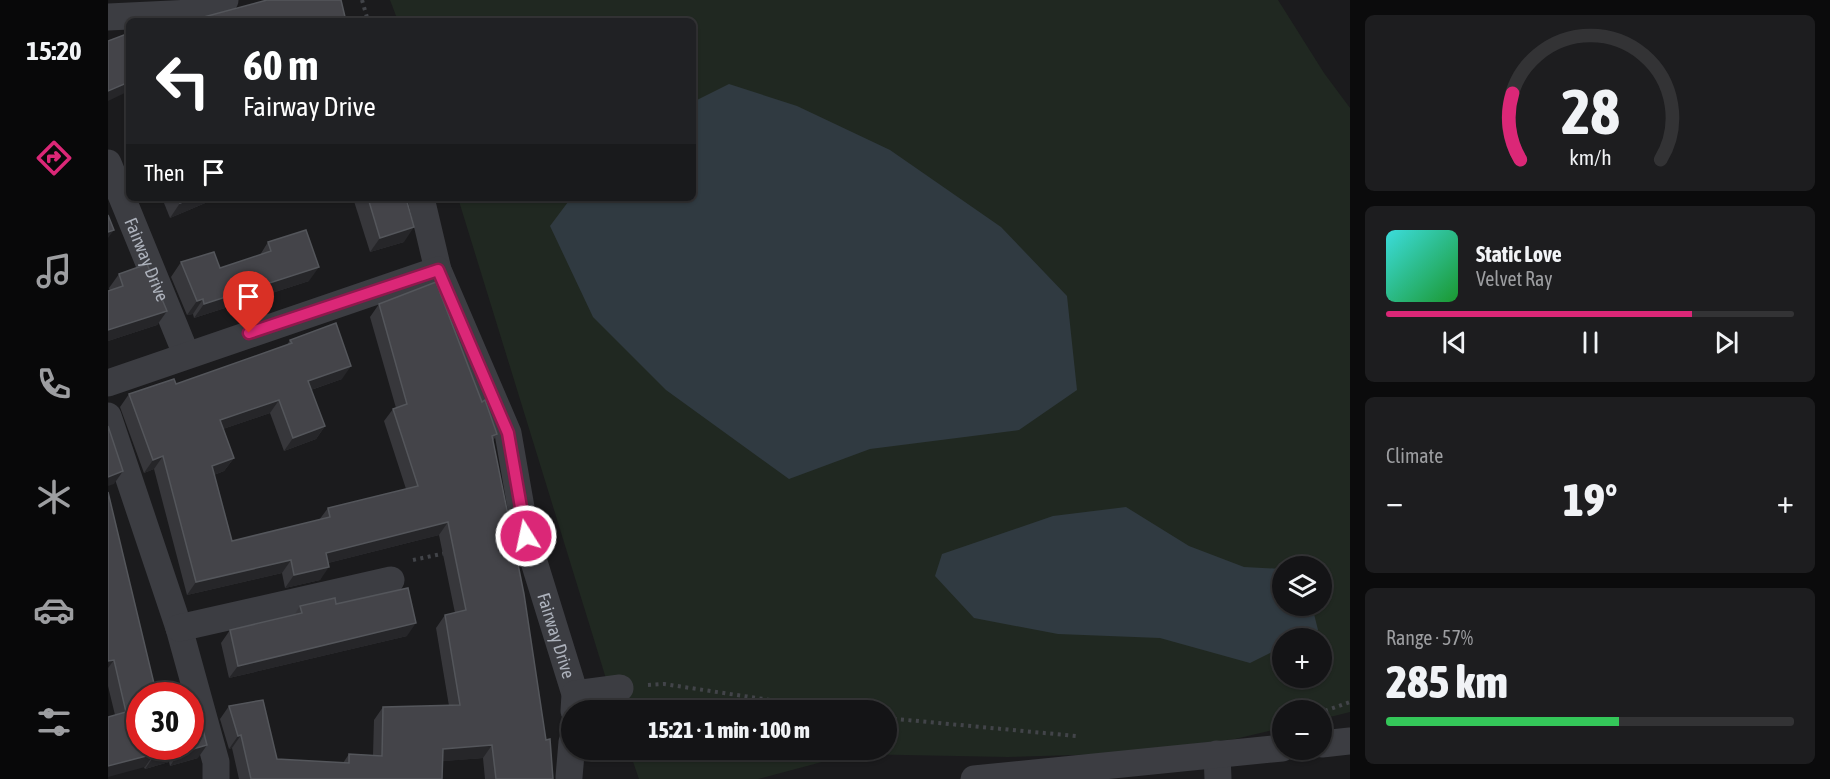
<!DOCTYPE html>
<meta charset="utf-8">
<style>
:root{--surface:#141416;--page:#1d1d1f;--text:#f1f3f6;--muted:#9d9ea1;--line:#333335;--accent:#db2777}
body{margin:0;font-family:"Asap Condensed",sans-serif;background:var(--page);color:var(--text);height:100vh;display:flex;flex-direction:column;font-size:22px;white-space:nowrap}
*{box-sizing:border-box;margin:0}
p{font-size:20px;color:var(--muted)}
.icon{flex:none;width:33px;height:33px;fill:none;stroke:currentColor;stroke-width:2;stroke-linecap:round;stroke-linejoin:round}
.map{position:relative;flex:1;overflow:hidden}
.details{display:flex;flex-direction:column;gap:15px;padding:15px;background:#0b0b0c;width:480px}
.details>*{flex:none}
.top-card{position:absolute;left:18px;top:18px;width:570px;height:183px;border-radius:9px;box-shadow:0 2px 4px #0004,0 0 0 2px var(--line);background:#202124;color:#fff;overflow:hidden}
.controls{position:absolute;left:1164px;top:556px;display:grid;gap:12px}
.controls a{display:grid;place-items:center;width:60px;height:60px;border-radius:50%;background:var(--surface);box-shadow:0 2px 4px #0004,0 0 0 2px var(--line);font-size:30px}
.speed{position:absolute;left:18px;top:682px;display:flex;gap:12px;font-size:30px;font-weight:700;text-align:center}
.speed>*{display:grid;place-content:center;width:78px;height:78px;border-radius:50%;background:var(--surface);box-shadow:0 2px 4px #0004,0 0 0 2px var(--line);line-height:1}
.speed .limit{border:9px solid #d22;background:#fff;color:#111}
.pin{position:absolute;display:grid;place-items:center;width:51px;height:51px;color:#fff;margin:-62px -26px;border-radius:50% 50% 50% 0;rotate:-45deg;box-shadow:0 0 6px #0007}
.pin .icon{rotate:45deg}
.me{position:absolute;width:66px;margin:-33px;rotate:350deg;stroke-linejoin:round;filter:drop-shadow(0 0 4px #0008)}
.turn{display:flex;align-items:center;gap:21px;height:126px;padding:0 18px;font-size:27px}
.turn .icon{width:78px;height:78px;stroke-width:2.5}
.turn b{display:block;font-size:42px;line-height:51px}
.then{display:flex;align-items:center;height:57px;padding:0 18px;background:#0003;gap:12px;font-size:22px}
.big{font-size:45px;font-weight:800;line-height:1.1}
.details .widget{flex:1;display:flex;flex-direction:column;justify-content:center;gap:9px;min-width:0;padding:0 21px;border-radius:9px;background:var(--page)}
.details .dial{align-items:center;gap:0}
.dial svg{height:156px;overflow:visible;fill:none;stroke:var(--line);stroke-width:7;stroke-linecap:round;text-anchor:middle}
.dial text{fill:var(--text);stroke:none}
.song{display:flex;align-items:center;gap:18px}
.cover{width:72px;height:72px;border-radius:9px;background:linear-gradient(135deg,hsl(180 70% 55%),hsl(130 70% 35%))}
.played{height:6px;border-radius:3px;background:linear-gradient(90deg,var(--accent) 75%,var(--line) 75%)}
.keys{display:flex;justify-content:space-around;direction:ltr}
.heat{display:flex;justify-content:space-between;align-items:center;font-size:33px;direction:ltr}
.charge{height:9px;border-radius:4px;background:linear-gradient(90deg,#34c759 57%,var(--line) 0)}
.trip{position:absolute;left:453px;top:700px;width:336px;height:60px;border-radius:30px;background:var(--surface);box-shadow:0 2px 4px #0004,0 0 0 2px var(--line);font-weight:800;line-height:60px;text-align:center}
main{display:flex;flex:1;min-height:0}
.dock{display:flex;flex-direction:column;width:108px;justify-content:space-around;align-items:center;background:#080809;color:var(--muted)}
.dock .icon{width:42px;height:42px}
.dock .selected{color:var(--accent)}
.dock b{font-size:27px;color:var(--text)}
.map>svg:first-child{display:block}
</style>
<main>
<nav class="dock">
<b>15:20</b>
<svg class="icon selected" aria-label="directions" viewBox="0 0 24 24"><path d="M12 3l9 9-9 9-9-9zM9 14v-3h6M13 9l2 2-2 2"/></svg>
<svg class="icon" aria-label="music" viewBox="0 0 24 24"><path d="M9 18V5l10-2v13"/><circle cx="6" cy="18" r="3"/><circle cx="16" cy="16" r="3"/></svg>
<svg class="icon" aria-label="phone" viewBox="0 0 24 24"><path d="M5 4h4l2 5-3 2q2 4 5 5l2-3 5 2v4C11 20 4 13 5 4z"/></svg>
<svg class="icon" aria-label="climate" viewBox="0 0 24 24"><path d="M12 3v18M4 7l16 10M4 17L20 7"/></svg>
<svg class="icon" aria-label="car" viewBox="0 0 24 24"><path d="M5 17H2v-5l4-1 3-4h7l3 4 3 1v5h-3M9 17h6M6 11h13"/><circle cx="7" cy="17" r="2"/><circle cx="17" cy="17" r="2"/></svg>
<svg class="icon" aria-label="filters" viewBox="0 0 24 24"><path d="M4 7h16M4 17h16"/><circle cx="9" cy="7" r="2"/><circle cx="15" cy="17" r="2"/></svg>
</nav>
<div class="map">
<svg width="1242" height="779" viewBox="0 0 1242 779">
<rect width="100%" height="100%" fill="#1b1b1d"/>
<path fill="#202821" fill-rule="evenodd" d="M282 0H1170L1216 73 1242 108V712L1214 719V711H1174V728L1127 739 1002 754 900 757 744 754 650 779H531L521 750H778V711H508L350 198H585V21H290ZM1174 567H1214V606H1174ZM1174 639H1214V678H1174Z"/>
<g fill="#303a41">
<polygon points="621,84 689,106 782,150 893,227 959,296 969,390 911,430 762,449 681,479 558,390 485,317 442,226 463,198 585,198 585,102"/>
<polygon points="1018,507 1081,546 1136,567 1174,569 1174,606 1204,606 1210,630 1192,639 1174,639 1174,647 1142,663 1052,638 950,634 866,618 827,576 834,554 945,516"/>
</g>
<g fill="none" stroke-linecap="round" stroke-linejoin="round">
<g stroke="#424449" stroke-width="4" stroke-dasharray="3 4.5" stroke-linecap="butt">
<polyline points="254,0 260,21"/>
<polyline points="305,560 338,553"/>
<polyline points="540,685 556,684 735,711"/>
<polyline points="1217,711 1242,702"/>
<polyline points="778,718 968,736"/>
</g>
<g stroke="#3c3d42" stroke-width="27">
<polyline points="0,17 84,13 117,0"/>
<path id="s1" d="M0 163 78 354"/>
<path id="s2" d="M313 198 330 270 400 433 418 536 467 694 466 711"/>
<polyline points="0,383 330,270"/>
<polyline points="0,416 71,628 108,762 108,779"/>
<polyline points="71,628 283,580"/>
<polyline points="467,694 512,688"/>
<polyline points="1214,744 1242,741"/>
<polyline points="1109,754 1110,779"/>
<polyline points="461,777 464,742"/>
<polyline points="866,779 1174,748"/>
</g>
</g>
<g fill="#37373b">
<polygon points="54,198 105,198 102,201 62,218"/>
<polygon points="245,198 298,198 296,242 262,252"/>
<polygon points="160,242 201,281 86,318 85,314 79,315 63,277 73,262 112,268 152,255"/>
<polygon points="11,274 59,311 49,325 0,341 0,291 2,291 1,288"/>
<polygon points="271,304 374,402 389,434 385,441 445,779 377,779 375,758 334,761 334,779 131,779 124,748 121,749 112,719 121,706 169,759 235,763 241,754 265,755 266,720 275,707 341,706 328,628 337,615 347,613 331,535 220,563 212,580 177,588 174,573 79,595 46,469 36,473 12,407 21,394 68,384 179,345 182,340 234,379 203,390 217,426 208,439 176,451 162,413 115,429 126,458 116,471 106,475 124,541 211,520 220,508 298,489 276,421 285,409 288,408 262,317"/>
<polygon points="0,493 32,696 82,747 90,758 62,766 61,762 37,769 7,715 0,686"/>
<polygon points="228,604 299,636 121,678 113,643 122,630 187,614 192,606"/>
</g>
<g fill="#262629">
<polygon points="21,82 21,91 0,101 0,91"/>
<polygon points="85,198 105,198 102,201 62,218 72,203"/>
<polygon points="306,227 296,242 262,252 272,238"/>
<polygon points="6,230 0,238 0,232"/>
<polygon points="211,267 201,281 86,318 96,304"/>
<polygon points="95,299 85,314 79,315 89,301"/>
<polygon points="59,311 49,325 0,341 0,330"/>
<polygon points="243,366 234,379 191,394 200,381"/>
<polygon points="171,400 162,413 103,433 112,420"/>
<polygon points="217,426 208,439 176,451 185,438"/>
<polygon points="55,456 46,469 36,473 45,460"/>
<polygon points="126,458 116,471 95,479 104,466"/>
<polygon points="15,471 6,484 0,486 0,477"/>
<polygon points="340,522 331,535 208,566 218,553"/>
<polygon points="183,560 174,573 79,595 88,582"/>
<polygon points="221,567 212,580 177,588 186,575"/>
<polygon points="308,623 299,636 121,678 130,666"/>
<polygon points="6,660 0,668 0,661"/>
<polygon points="133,735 124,748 121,749 130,736"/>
<polygon points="99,745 90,758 62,766 71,753"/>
<polygon points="384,745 375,758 326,762 335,749"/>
<polygon points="70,749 61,762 37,769 46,756"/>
<polygon points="46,754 37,767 0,777 0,766"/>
</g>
<g fill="#444449" stroke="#54565b" stroke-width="1.5">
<polygon points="159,0 233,0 238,21 81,21"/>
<polygon points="21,33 21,82 0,91 0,41"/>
<polygon points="70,198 85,198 72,203"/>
<polygon points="260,198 298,198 306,227 272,238"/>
<polygon points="0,215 6,230 0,232"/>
<polygon points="198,230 211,267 96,304 95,299 89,301 73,262 106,252 112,268 163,251 160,242"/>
<polygon points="39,264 59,311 0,330 0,291 15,286 11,274"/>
<polygon points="328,282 374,402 377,400 389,434 384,436 416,594 438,740 442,739 445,779 388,779 384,745 335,749 334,779 143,779 133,735 130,736 121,706 155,700 169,759 241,763 241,754 274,756 275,707 352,705 337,615 358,610 340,522 218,553 221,567 186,575 183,560 88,582 55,456 45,460 21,394 66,379 68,384 184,343 182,340 228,323 243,366 200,381 217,426 185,438 171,400 112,420 126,458 104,466 124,541 222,517 220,508 310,486 285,409 299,404 271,304"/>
<polygon points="0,426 15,471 0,477"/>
<polygon points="0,492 49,696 32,696 32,747 82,747 82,707 84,707 85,712 90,711 99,745 71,753 70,749 46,756 46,754 0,766 0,717 18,712 6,660 0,661"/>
<polygon points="300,588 308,623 130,666 122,630 194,613 192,606 227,598 228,604"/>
</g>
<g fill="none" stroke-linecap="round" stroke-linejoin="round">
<g stroke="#8e194d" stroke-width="15">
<polyline id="route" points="141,333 330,270 400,433 418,536"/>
</g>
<use href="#route" stroke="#db2777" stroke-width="10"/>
</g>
<g text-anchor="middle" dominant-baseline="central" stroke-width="6" stroke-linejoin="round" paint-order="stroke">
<g font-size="18" fill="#adb2bc" stroke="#161618">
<text stroke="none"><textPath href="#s1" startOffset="104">Fairway Drive</textPath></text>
<text stroke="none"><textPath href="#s2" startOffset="460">Fairway Drive</textPath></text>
</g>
</g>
</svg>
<div class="controls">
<a><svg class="icon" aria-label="layers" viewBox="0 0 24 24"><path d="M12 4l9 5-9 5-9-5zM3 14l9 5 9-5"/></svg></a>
<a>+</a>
<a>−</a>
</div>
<div class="speed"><div class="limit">30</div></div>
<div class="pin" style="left:141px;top:333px;background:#d93025"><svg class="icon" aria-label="arrive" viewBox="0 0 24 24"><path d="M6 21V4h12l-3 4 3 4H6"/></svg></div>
<svg class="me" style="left:418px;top:536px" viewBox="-20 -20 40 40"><circle r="17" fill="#db2777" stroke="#fff" stroke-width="3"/><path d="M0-11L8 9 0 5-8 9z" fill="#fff"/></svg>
<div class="trip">15:21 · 1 min · 100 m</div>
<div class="top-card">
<div class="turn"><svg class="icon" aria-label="left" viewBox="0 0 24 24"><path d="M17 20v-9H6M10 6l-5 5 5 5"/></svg><div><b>60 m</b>Fairway Drive</div></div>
<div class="then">Then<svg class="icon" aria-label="arrive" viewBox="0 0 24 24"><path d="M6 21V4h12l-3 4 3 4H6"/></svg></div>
</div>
</div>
<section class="details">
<div class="widget dial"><svg viewBox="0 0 100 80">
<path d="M14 69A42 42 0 1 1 86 69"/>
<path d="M14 69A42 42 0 0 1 10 35" stroke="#db2777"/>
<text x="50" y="56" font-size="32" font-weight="700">28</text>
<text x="50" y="72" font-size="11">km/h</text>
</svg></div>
<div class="widget">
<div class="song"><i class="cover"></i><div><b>Static Love</b><p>Velvet Ray</p></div></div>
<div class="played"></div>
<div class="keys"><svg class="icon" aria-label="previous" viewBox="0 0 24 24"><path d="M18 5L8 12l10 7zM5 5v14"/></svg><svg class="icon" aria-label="pause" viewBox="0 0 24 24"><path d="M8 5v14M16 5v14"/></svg><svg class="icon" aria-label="next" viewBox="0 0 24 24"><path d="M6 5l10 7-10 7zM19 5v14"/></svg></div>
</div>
<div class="widget"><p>Climate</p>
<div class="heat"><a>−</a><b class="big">19°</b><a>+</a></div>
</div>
<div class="widget"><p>Range · 57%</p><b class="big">285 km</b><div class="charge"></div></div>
</section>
</main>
